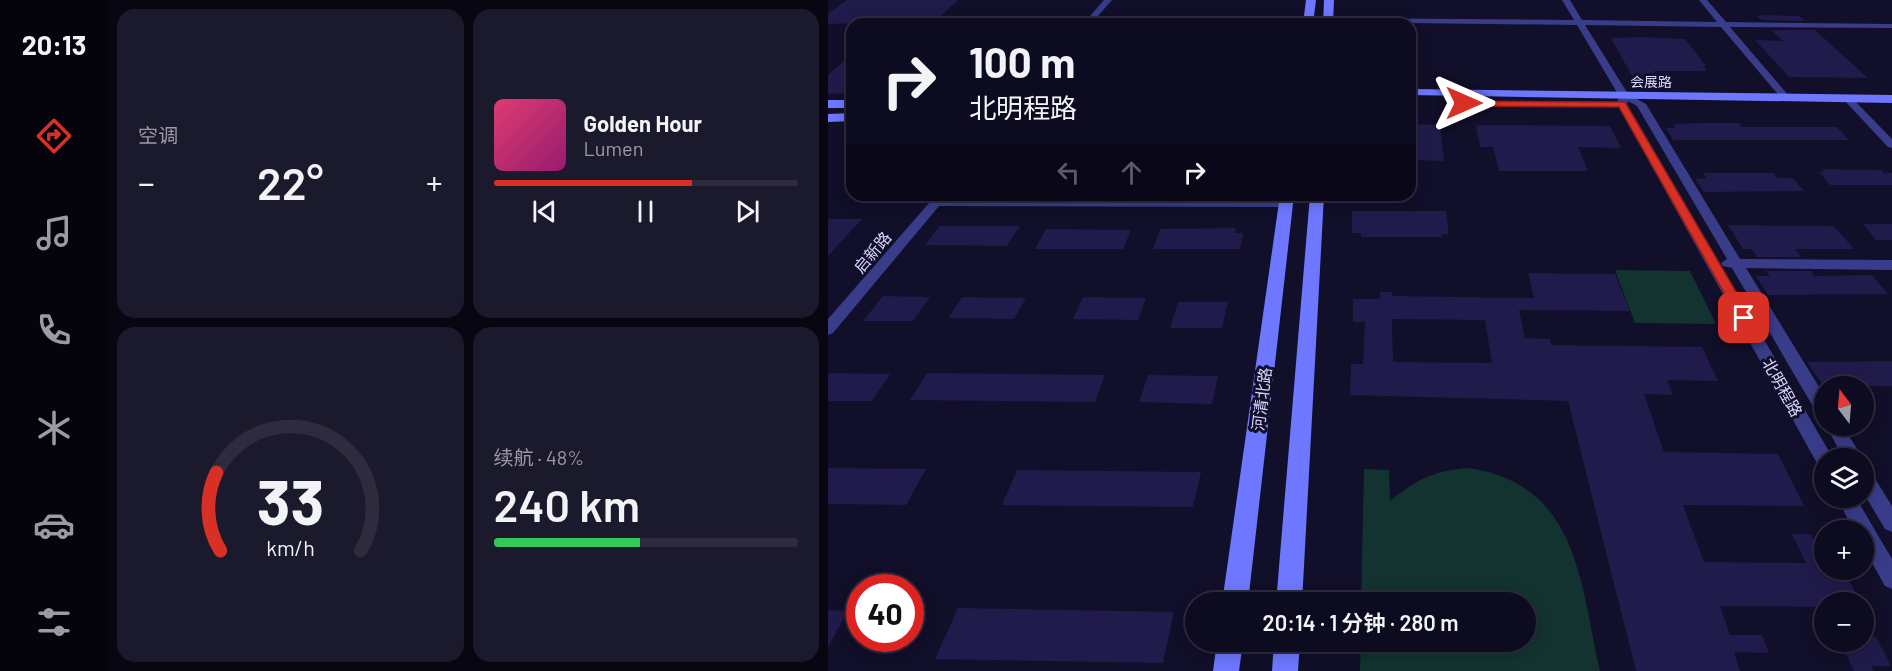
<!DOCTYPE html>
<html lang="zh">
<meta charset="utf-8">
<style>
:root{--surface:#0d0b1f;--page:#1b192c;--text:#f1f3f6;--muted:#9a9ba4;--line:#2d2b3d;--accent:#d93025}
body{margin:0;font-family:Barlow,"Noto Sans SC",sans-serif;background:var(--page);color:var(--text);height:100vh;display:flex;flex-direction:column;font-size:22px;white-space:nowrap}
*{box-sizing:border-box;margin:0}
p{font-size:20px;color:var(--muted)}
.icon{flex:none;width:33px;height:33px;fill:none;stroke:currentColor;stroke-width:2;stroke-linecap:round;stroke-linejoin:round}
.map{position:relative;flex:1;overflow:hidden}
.sheet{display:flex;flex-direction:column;gap:9px;padding:9px;background:#070611;width:720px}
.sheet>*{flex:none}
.hud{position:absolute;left:18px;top:18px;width:570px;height:183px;border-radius:18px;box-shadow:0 3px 15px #0003,0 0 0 2px var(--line);background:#0d0b1f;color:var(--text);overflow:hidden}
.needle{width:39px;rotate:344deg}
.tools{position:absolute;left:986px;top:376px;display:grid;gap:12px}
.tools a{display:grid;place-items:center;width:60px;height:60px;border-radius:50%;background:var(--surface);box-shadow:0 3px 15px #0003,0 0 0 2px var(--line);font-size:30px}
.speed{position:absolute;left:18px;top:574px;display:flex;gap:12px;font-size:30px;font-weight:700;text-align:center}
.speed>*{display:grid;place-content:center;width:78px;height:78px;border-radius:50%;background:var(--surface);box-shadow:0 3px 15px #0003,0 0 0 2px var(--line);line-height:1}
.speed .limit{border:9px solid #d22;background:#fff;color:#111}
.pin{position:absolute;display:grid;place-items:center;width:51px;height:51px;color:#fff;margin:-26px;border-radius:12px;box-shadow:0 3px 9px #0006}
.me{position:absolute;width:66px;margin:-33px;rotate:90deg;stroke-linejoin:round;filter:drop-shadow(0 0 4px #0008)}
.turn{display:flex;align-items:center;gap:21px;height:126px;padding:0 24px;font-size:27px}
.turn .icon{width:78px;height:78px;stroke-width:2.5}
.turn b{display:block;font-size:42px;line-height:51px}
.lanes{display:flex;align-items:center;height:57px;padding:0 24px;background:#0003;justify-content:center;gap:30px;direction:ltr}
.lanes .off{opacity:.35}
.big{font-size:45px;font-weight:600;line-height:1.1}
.sheet .card{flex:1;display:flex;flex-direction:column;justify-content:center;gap:9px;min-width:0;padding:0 21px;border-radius:18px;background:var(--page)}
.sheet .dial{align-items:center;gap:0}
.dial svg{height:156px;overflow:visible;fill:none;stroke:var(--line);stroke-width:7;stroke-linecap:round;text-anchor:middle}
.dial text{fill:var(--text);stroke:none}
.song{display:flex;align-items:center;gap:18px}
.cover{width:72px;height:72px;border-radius:9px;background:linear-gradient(135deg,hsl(340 70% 55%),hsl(320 70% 35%))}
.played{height:6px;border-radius:3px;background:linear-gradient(90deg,var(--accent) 65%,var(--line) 65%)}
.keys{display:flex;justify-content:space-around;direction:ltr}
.heat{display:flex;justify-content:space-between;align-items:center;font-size:33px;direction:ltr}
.charge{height:9px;border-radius:4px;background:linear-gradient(90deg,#34c759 48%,var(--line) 0)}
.sheet .tiles{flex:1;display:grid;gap:9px;grid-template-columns:repeat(2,1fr)}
.trip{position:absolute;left:357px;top:592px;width:351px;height:60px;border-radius:30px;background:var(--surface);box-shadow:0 3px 15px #0003,0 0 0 2px var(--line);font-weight:600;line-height:60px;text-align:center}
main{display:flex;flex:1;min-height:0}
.dock{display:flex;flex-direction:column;width:108px;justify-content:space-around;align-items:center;background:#05040c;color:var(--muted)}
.dock .icon{width:42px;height:42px}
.dock .current{color:var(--accent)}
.dock b{font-size:27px;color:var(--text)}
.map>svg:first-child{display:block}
</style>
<main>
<nav class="dock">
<b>20:13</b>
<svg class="icon current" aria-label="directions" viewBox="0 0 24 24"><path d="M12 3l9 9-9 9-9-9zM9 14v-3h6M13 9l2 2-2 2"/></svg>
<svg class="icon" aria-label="music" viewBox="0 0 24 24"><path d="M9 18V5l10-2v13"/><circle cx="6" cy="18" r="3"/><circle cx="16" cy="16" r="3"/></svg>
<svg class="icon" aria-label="phone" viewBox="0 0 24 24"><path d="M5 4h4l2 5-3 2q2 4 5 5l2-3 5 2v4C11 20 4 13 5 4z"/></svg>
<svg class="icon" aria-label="climate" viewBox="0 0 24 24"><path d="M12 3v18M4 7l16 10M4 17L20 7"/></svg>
<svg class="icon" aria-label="car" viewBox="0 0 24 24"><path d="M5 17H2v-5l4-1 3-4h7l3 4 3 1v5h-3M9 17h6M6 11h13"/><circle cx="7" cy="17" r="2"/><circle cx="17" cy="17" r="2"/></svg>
<svg class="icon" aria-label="filters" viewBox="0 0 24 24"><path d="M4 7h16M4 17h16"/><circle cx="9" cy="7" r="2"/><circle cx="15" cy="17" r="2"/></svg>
</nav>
<section class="sheet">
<div class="tiles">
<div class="card"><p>空调</p>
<div class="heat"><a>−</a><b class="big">22°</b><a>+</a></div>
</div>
<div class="card">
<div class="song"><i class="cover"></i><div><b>Golden Hour</b><p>Lumen</p></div></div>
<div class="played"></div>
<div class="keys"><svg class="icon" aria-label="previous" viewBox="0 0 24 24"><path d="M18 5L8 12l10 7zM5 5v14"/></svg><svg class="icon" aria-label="pause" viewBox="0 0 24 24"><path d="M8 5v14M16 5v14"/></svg><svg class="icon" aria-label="next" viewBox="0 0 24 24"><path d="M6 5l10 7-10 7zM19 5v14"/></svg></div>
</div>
<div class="card dial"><svg viewBox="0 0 100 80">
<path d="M14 69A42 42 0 1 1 86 69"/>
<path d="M14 69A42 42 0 0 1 12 29" stroke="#d93025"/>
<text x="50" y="56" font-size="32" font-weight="700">33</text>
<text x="50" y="72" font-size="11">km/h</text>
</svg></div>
<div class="card"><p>续航 · 48%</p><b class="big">240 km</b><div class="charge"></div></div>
</div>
</section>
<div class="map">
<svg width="1064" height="671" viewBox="0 0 1064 671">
<rect width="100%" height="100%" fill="#110f29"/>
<g fill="#12332f">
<polygon points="787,270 862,271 888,324 807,323"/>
<path d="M640 468C751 484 752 583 772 671H532L533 642H698V603H533L536 469 561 470 562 501C589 479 605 471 640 468Z"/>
</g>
<g fill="#201b4a" fill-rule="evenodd">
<polygon points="19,0 130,0 107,21 0,24 0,14"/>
<polygon points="937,15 971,16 977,21 934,20 929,16"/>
<polygon points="943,30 987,30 1040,78 961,77 927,40 955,41"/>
<polygon points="811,37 857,39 878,66 875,66 879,71 826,71 835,85 809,85 783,38"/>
<polygon points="24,54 24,87 17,93 0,94 0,75"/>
<polygon points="874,123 911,123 914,127 1009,127 1021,140 845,140 838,128 847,128 845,124"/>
<polygon points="582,124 612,125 616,161 582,160"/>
<polygon points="648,125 782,126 793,148 750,147 760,171 671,171 665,147 652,147"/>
<polygon points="993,169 1053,170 1056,173 1064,173 1064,185 1002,185 991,172 996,172"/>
<polygon points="875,173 945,173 949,178 965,178 976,191 876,192 867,179 878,178"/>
<polygon points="524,211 618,211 621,234 614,234 614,237 533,237 533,233 524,233"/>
<polygon points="0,219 34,219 0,256"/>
<polygon points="1035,224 1064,224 1064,240 1048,240"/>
<polygon points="900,225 1006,226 1026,249 967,249 973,257 929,257 924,249 915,249"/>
<polygon points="112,226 192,226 179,246 97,245"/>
<polygon points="408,228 407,233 415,233 412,249 325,249 332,229"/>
<polygon points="218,229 303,230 295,249 207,249"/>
<polygon points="938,271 983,271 986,276 1044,275 1060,294 940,295 928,276 942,276"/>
<path d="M700 273 787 274 802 311 691 310 697 338 722 339 723 345 874 347 890 381 839 380 845 395 816 394 836 452 950 454 976 506 855 505 876 562 978 563 964 534H983L996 562V570H1016L1033 603H996V607L892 606 902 635H934L941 653 906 652 912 671H808L740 401 522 395 523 364H535L537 322H525V299H552V292H564V296L706 298ZM564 319 657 320 664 363 565 362Z"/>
<polygon points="55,296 102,297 85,321 35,321"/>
<polygon points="134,297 198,298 186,319 120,318"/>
<polygon points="255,297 318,298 310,320 245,319"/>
<polygon points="350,302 400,302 394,328 342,328"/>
<polygon points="1064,361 1064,386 995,386 979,362"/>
<polygon points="0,373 62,374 44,401 0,401"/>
<polygon points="99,373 277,375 267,402 82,400"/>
<polygon points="320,375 390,376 384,404 311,402"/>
<polygon points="0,468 98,469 78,505 0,504"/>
<polygon points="189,470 373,472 365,507 174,505"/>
<polygon points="130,608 346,612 335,663 107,659"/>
<polygon points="0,610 20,611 0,647"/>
<polygon points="1035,637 1048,637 1063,666 1043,666 1046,671 1026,671 1012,642 1035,642"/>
</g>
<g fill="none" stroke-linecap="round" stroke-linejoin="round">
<g fill="#393d89" fill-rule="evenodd">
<polygon points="276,0 284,0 263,24 255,24"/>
<polygon points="734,0 742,0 754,20 889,22 871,0 879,0 898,22 1064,24 1064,28 902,27 960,95 960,99 954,99 893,27 757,25 800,94 818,104 912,259 1064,260 1064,270 918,268 996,395 996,417 990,415 904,268 895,266 893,263 899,259 809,106 800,101 799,104 1002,453 1005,459 996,459 996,467 990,465 789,104 791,96 749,25 500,22 496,20 500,18 746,20"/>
<polygon points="1016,96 1022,96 1064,139 1064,148 1060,147 1016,100"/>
<polygon points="108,195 120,195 118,198 458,199 464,203 458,207 111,206 5,333 0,335 0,319"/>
<polygon points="998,426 1015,426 1035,459 1016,459"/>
<polygon points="1035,467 1041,469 1064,506 1064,532 1057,529 1035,492"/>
<polygon points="1009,498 1028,498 1064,559 1064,589 1057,586 1035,547 1035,531 1026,531"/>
</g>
<g fill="#6e77ff" fill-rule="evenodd">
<polygon points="478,0 488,0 485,24 475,24"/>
<polygon points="496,0 506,0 505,24 495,24"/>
<polygon points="582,89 1064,95 1064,103 582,95"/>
<rect x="0" y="100" width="24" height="8"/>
<polygon points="24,113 24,121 0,122 0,114"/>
<polygon points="452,195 466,195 420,603 394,603"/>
<polygon points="482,195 496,195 474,603 448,603"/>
<polygon points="389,642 415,642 411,671 385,671"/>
<polygon points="446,642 472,642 470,671 444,671"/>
</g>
</g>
<polygon fill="#d93025" stroke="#8d1f18" stroke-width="1.5" points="632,101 797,102 921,314 923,318 921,321 912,321 791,107 636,106 632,105"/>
<g text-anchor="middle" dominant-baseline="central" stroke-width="6" stroke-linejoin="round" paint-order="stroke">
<g font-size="14" fill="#d8d7ff" stroke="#110f29">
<text x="823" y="81">会展路</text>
</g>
<g font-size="16" fill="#d8d7ff" stroke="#110f29">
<text transform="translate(44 252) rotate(-50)">启新路</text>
<text transform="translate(955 387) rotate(61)">北明程路</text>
<text transform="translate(433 399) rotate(-83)">河清北路</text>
</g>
</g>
</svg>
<div class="tools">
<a><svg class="needle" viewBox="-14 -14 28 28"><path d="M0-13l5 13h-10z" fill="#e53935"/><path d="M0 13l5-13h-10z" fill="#9a9ba4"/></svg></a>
<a><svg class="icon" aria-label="layers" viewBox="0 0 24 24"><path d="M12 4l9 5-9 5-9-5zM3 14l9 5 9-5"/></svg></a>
<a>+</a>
<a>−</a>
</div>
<div class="speed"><div class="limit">40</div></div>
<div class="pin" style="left:916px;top:318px;background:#d93025"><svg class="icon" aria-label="arrive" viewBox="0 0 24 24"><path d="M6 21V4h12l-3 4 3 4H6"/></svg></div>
<svg class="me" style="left:636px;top:103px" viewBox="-20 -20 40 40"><path d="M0-17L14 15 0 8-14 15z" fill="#d93025" stroke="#fff" stroke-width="4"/></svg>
<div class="trip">20:14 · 1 分钟 · 280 m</div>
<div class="hud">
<div class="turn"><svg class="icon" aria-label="right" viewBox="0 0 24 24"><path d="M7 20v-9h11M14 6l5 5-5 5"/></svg><div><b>100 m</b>北明程路</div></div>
<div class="lanes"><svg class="icon off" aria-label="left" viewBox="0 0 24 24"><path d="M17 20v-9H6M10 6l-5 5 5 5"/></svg><svg class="icon off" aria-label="ahead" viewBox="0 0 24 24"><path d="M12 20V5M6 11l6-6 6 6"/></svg><svg class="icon" aria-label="right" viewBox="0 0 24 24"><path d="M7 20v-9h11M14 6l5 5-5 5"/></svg></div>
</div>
</div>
</main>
